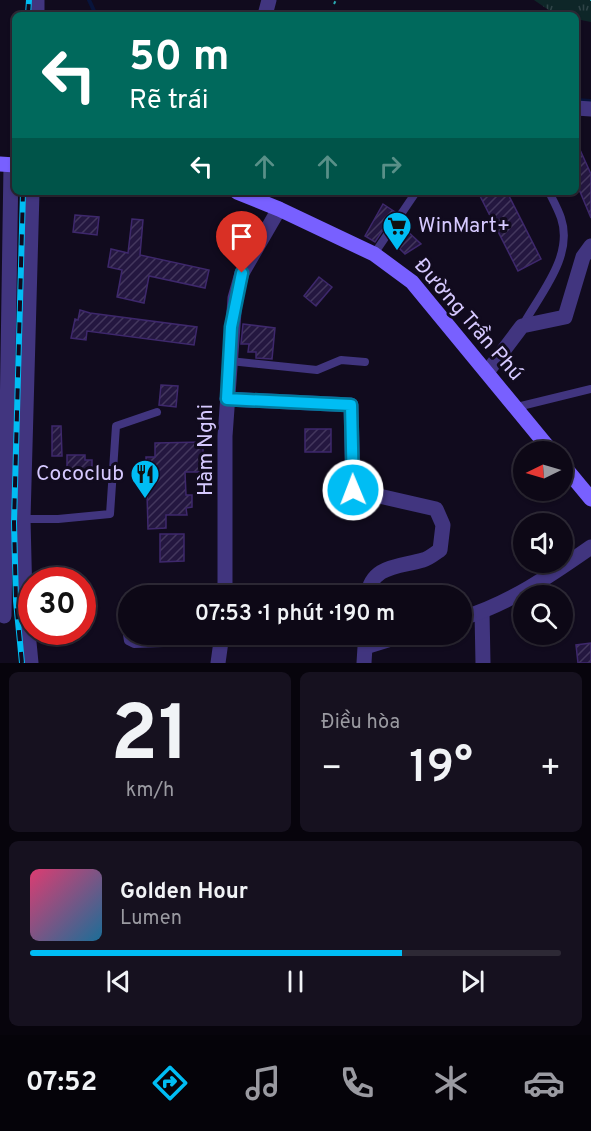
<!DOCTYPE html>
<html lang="vi">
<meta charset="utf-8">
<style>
:root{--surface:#0d0816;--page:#16111f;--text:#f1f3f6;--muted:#9a9aa1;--line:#2d2935;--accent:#00bdf4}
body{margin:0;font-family:Overpass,sans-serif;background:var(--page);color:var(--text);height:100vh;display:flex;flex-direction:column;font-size:22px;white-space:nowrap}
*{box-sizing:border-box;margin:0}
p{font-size:20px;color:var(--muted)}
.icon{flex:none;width:33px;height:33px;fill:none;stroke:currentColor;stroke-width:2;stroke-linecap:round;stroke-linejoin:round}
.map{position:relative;height:663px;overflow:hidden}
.drawer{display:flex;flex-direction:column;gap:9px;padding:9px;background:#07040c;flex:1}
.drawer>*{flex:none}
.guide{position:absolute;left:12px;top:12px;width:567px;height:183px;border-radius:9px;box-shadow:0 2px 4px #0004,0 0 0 2px var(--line);background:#00695c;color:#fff;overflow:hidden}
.needle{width:39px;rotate:265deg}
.buttons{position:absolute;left:513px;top:441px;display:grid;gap:12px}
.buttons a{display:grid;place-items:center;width:60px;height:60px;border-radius:50%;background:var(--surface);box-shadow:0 2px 4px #0004,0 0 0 2px var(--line);font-size:30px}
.speed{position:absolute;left:18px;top:567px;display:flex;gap:12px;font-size:30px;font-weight:700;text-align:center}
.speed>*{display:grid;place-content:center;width:78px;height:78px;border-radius:50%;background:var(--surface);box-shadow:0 2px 4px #0004,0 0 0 2px var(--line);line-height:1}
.speed .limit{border:9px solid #d22;background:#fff;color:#111}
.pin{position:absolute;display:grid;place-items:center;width:51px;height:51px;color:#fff;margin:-62px -26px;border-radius:50% 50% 50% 0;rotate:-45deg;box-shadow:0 0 6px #0007}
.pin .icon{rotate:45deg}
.me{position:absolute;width:66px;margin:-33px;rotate:359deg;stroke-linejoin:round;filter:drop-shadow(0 0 4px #0008)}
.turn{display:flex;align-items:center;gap:21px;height:126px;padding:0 18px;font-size:27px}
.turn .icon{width:78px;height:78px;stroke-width:2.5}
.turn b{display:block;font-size:42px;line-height:51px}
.lanes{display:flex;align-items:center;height:57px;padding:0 18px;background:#0003;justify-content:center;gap:30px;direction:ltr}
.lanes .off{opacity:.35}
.big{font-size:45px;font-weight:600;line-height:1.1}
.drawer .widget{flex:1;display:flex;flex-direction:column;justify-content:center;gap:9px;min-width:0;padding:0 21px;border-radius:9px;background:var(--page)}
.drawer .dial{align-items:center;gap:0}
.dial b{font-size:78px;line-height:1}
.song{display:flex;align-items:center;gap:18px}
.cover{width:72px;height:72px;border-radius:9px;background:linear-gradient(135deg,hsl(340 70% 55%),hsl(200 70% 35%))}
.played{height:6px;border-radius:3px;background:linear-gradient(90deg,var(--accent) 70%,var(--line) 70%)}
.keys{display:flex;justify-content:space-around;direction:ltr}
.heat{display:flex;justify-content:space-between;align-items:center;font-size:33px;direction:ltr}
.drawer .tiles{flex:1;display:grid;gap:9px;grid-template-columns:1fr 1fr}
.widget:last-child{grid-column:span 2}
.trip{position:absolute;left:118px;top:585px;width:354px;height:60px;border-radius:30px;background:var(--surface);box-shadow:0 2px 4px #0004,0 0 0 2px var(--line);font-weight:600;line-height:60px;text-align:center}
.dock{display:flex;height:96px;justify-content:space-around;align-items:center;background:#050309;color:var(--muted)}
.dock .icon{width:42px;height:42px}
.dock .current{color:var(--accent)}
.dock b{font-size:27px;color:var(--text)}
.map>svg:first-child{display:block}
</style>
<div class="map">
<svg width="591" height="663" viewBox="0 0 591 663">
<defs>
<pattern id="grass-tufts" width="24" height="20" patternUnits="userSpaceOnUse" patternTransform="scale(1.5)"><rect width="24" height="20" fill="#0e2628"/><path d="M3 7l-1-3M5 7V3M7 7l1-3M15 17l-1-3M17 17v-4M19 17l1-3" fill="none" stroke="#304448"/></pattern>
<pattern id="building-hatch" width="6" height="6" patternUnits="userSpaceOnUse" patternTransform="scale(1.5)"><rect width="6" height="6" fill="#241740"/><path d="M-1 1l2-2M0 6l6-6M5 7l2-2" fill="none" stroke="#43375d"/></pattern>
</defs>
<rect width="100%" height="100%" fill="#110b1e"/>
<polygon fill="url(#grass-tufts)" points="534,0 591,0 591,22 576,19 576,15 556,15"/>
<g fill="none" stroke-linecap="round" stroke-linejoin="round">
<g stroke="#08143b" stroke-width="4">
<polyline points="89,0 96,15"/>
<polyline points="576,100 591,101"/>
</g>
</g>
<g fill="url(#building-hatch)" stroke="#3e286c" stroke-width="1.5">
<polygon points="576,141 591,174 591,218 576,182"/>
<polygon points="478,192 507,192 541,259 518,271"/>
<polygon points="383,204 395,212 375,242 365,236"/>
<polygon points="75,215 99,217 97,235 73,232"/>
<polygon points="132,219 143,220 140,255 209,270 205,288 149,276 144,303 117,297 122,270 108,267 111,249 128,253"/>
<polygon points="405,229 421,244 405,254 393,242"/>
<polygon points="319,277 332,287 316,306 304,296"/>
<polygon points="80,310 90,313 197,327 194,345 87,331 86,340 71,338 75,319 78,320"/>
<polygon points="243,324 275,328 272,359 256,358 256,352 248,352 249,344 241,344"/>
<polygon points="161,385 178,386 176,407 159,405"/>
<polygon points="52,426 61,426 62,456 52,456"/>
<rect x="305" y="429" width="26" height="23"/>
<polygon points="203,442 203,472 185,472 186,495 192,495 192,507 186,508 187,515 166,515 166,528 148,529 146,457 155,457 155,443"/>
<polygon points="67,455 85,455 85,460 92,460 92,475 67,475"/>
<polygon points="160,534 184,534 184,561 160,562"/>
<polygon points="591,643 591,663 578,663 576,645"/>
</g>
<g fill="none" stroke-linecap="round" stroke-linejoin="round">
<g stroke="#2aa9b2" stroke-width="2" stroke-dasharray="3 4.5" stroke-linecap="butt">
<polyline points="590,0 591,0"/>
<polyline points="334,4 336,0"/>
</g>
<g stroke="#41357f" stroke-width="8">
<polyline points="374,254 414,195"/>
<path d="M523 325C540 294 574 256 561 218 558 209 553 200 549 192"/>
<polyline points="230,361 317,370 341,360 365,362"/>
<polyline points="517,407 591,389"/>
<polyline points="23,519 58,519 110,514 116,426 157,412"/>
<polyline points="125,622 128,641 134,644 222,641"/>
</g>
<g stroke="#41357f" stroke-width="15">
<polyline points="37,15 37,0"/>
<polyline points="265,15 269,0"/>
<polyline points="576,108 591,109"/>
<polyline points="488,371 522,326 565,317 583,257 591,246"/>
<path d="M227 399 351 405 353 490 436 509 443 525 440 550C435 553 430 558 423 560 400 567 370 565 368 596"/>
<polyline points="225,596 225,436 235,298 242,273 279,209"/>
<polyline points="482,612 483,663"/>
<polyline points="4,616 11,165"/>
<path d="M462 618C509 604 551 575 591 547"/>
<polyline points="31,663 25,601 23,519 32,192"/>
<polyline points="218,663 222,634"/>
<polyline points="364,663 365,647 407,634"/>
</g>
<g stroke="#7860ff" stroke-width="15">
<polyline points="0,164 15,165"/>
<polyline points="237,192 279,209 374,254 412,282 552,452"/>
<polyline points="562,464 591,499"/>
</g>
<g stroke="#00bdf4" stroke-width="6">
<g id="rail">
<polyline points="28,15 29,0"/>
<polyline points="22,663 16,601 14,523 23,192"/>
</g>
</g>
<use href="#rail" stroke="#110b1e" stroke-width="4" stroke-dasharray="11" stroke-linecap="butt"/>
</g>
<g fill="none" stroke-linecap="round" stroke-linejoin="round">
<g stroke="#007b9f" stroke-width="15">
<polyline id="route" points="242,273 231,327 227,399 351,405 353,490"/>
</g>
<use href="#route" stroke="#00bdf4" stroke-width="10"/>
</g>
<defs>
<g id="supermarket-pin" transform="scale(1.5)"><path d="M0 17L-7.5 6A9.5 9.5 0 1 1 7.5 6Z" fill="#00bdf4" stroke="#110b1e"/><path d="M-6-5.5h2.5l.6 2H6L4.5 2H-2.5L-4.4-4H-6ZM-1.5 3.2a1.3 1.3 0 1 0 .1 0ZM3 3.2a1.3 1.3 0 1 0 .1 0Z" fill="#111"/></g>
<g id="restaurant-pin" transform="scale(1.5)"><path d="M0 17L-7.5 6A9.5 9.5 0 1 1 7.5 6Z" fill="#00bdf4" stroke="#110b1e"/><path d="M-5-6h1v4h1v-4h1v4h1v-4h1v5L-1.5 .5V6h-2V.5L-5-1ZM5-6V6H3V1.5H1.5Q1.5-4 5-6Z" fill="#111"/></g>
</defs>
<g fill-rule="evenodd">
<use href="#supermarket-pin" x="397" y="226"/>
<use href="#restaurant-pin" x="145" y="474"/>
</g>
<g text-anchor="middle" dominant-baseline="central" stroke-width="6" stroke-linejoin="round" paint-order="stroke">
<g font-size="21" fill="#d6c9ff" stroke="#110b1e" text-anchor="start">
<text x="418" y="226">WinMart+</text>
<text x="124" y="474" text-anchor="end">Cococlub</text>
</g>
<g font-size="21" fill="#d6c9ff" stroke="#110b1e">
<text transform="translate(468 320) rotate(49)">Đường Trần Phú</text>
<text transform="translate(206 450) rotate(-90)">Hàm Nghi</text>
</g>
</g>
</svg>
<div class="buttons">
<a><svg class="needle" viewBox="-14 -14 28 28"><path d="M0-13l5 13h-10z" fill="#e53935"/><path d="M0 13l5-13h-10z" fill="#9a9aa1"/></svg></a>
<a><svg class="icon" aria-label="sound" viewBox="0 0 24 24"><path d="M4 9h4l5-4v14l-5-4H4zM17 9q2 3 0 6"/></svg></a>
<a><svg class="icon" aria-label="search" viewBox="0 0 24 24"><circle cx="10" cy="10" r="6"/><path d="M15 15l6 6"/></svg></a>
</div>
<div class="speed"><div class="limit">30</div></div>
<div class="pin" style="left:242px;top:273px;background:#d93025"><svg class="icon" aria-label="arrive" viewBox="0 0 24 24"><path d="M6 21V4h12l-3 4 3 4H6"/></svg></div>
<svg class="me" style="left:353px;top:490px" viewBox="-20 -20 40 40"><circle r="17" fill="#00bdf4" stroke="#fff" stroke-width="3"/><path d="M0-11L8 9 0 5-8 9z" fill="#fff"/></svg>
<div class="trip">07:53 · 1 phút · 190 m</div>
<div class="guide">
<div class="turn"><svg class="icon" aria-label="left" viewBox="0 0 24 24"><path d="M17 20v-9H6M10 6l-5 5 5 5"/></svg><div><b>50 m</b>Rẽ trái</div></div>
<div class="lanes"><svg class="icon" aria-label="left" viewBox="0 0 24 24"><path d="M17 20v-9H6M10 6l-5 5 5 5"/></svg><svg class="icon off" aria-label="ahead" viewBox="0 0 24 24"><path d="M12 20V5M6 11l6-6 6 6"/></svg><svg class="icon off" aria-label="ahead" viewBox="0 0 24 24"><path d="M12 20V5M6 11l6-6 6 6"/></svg><svg class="icon off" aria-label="right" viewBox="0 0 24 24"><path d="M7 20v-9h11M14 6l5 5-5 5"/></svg></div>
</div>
</div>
<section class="drawer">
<div class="tiles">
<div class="widget dial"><b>21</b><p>km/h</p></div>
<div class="widget"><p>Điều hòa</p>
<div class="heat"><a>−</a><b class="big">19°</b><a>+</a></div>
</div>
<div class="widget">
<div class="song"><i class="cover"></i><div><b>Golden Hour</b><p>Lumen</p></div></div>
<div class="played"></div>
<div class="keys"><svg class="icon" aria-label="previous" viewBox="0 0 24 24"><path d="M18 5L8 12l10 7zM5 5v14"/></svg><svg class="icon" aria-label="pause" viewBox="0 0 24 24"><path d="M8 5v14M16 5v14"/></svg><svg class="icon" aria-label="next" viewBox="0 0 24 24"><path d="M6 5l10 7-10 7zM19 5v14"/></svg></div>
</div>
</div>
</section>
<nav class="dock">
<b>07:52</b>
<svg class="icon current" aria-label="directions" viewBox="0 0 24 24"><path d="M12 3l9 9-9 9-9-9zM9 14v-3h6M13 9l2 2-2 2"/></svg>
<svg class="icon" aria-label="music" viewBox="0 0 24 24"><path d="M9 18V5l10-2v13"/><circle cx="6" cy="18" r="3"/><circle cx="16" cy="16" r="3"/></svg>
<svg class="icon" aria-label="phone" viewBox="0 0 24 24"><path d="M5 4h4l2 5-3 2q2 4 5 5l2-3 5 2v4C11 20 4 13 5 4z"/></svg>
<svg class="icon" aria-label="climate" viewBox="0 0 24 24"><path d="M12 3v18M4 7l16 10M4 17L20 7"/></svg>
<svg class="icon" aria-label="car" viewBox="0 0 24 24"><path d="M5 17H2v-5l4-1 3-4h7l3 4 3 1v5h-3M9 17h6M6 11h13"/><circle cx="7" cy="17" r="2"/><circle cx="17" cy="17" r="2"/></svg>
</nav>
